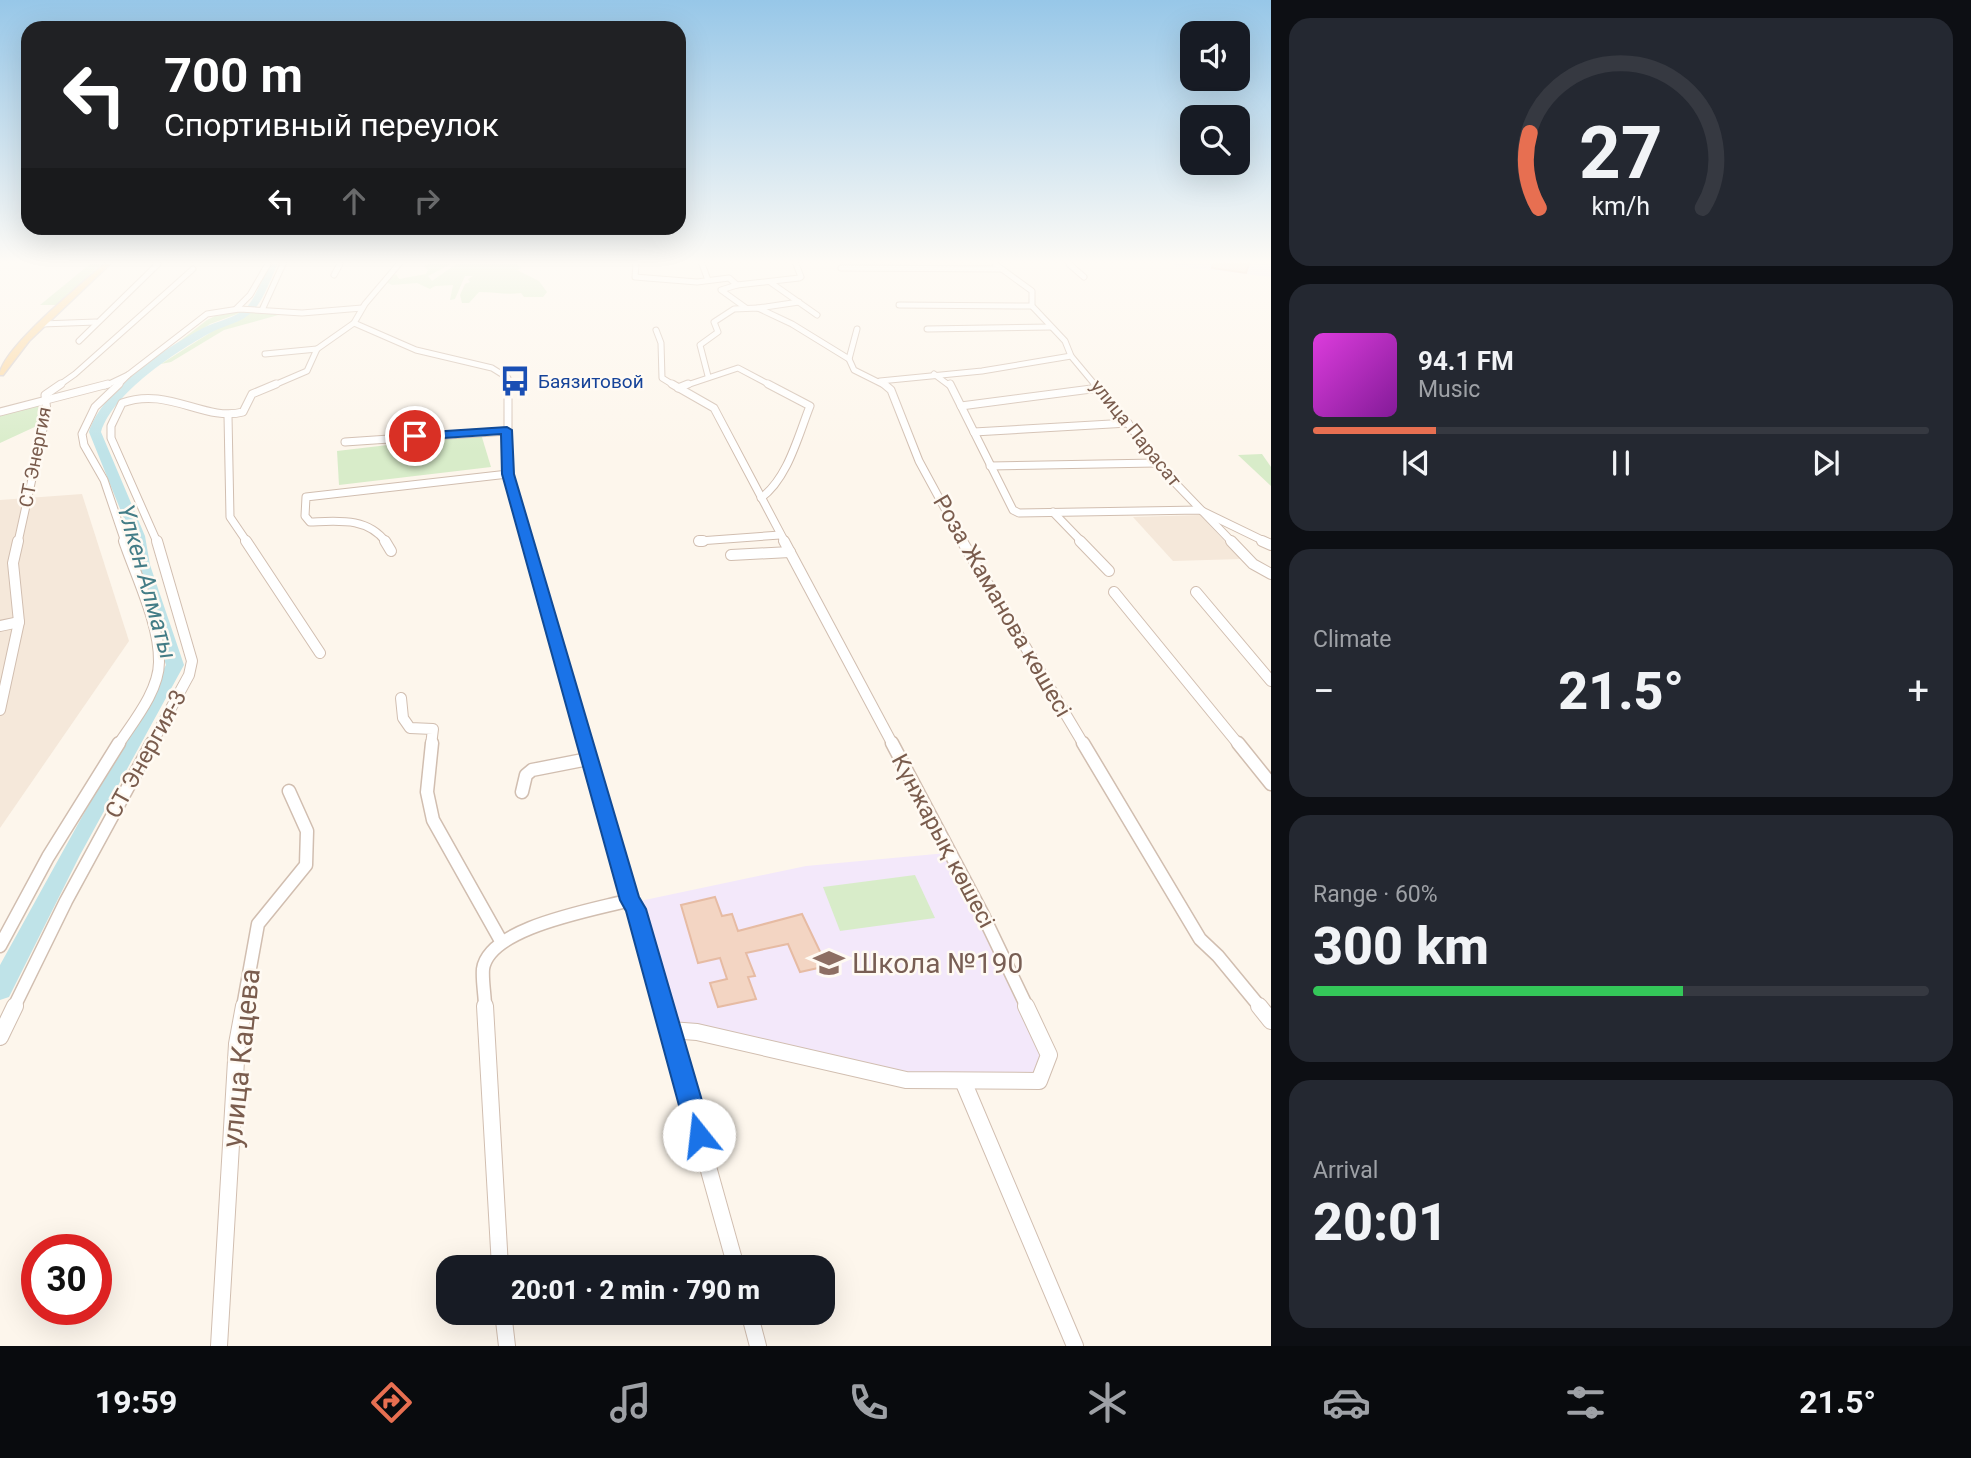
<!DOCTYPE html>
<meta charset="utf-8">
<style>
:root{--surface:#171b24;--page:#242831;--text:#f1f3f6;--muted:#9ea1a6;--line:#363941;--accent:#e76f51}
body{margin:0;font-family:Roboto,sans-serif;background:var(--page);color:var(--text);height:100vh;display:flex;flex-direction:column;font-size:26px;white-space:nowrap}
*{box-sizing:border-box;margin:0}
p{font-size:23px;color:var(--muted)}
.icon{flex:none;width:38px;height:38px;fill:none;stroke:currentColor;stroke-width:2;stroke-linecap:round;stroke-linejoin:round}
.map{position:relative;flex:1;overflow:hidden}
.drawer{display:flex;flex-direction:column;gap:18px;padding:18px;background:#0d0f14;width:700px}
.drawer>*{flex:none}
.banner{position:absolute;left:21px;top:21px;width:665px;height:214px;border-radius:21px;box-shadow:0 7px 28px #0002;background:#202124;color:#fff;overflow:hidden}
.buttons{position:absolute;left:1180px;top:21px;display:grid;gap:14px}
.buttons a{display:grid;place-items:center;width:70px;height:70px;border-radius:14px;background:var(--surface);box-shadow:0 7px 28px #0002;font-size:35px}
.speed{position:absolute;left:21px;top:1234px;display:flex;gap:14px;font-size:35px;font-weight:700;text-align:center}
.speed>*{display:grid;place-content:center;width:91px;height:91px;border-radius:50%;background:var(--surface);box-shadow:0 7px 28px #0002;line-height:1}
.speed .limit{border:10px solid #d22;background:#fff;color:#111}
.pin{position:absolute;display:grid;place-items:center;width:60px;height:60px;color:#fff;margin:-30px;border:4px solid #fff;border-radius:50%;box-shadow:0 2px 7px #0007}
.me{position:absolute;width:77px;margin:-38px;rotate:344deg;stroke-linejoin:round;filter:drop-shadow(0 0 5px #0008)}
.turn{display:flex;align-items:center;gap:24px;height:147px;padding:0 28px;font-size:32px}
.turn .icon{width:91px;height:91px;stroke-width:2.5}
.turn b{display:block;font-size:49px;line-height:60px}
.lanes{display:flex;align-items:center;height:66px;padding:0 28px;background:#0003;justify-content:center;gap:35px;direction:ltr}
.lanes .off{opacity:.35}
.big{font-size:52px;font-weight:800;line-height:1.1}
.drawer .tile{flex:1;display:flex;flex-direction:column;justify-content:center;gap:10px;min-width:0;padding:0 24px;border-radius:21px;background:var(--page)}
.drawer .dial{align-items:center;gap:0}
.dial svg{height:182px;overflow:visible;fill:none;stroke:var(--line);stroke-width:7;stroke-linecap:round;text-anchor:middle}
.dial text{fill:var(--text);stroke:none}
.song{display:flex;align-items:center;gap:21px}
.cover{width:84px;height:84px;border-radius:10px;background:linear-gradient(135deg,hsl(300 70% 55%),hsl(290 70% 35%))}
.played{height:7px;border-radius:4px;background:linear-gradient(90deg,var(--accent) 20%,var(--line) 20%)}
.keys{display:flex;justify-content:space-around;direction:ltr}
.heat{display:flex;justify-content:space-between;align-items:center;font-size:38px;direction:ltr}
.charge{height:10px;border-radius:5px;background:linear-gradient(90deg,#34c759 60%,var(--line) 0)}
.trip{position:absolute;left:436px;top:1255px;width:399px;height:70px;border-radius:21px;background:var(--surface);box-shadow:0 7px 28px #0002;font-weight:800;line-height:70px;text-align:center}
.dock{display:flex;height:112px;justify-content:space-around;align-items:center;background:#090b0e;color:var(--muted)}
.dock .icon{width:49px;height:49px}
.dock .on{color:var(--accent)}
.dock b{font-size:32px;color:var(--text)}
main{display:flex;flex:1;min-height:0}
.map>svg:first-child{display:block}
</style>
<main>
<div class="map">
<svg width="1271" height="1346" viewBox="0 0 1271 1346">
<rect width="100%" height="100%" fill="#fdf6ec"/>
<g fill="#f5e8da">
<polygon points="82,494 129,641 0,828 0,500"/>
<polygon points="1200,515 1241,559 1173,561 1133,517"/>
</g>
<g fill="#f3e8fa">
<polygon points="1174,264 1271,264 1271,277 1175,266"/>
<polygon points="947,853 1045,1053 1033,1076 903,1075 674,1025 640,901 806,866"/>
</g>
<g fill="#d8ecc9">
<polygon points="90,264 101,264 56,305 40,305"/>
<path d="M429 264H451L428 276 432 281 456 264H517L521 268 517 270 539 281 547 292 543 297H524L521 293C506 295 494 292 479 292L469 303H462L460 295 465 284 470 282 468 279 473 276H465L455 299 450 300 453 285 435 286 430 289 417 283 392 285 386 282 396 274 399 279 426 274 428 270 423 266Z"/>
<polygon points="245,311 210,324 148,366 207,320 215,316"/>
<polygon points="252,311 282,314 224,330 171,362 161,364 216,329"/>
<polygon points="44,403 39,425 0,443 0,414"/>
<polygon points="481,434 491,467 339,485 337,451"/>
<polygon points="1262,454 1271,467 1271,486 1238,455"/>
<polygon points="915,875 935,918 840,931 823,887"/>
</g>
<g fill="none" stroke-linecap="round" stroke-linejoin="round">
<path fill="#bfe3e8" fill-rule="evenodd" d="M270 264H278C270 279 265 298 253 311 242 323 224 325 210 333 175 352 113 393 101 432L145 536 150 565 184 665 80 855 9 997 0 1000V965L166 665 134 565 131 536 89 432C102 390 165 348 203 328 217 321 236 318 247 307 257 295 262 278 270 264Z"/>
</g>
<g fill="#f3d5c3" stroke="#e6bba3" stroke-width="2">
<polygon points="1213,264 1249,264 1246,273 1212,268"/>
<polygon points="715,897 722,916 732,914 738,931 802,914 827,966 800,972 788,944 746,953 755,976 748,977 756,999 718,1007 710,983 727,979 720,958 698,963 681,905"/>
</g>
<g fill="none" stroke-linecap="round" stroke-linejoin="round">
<g stroke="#d1beb0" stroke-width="7">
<g id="minor-far4">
<polyline points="399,264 365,304 354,323 416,350 492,368 508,378 508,386"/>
<polyline points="636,264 635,277 697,282 729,278 737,285 721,290 746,308"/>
<polyline points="702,264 708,280"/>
<polyline points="995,264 1032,291 1032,306 1065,341 1071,356 1096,386"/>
<polyline points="1069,264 1084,277"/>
<polyline points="841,268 1001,269"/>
<polyline points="334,275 340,264"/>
<polyline points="770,282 817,315"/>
<polyline points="737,285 799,278 801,277 796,264"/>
<polyline points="899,305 1032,306"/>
<polyline points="758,308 799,302"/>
<polyline points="236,309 250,295 268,264"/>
<polyline points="262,310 283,264"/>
<polyline points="42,324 96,322"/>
<polyline points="927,329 1051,327"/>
<polyline points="656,330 661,343 662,378 675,386"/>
<polyline points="79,341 158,264"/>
<polyline points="265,354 317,349"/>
<polyline points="849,359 857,329"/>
<polyline points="934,374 950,386"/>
<polyline points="708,376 700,345 718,332 714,322 734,309 758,308 792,324 849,359 854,370 886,386"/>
<polyline points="880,381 982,371 1071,356"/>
<polyline points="58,386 75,374 193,269"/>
<polyline points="105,386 128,375 207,314 239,309 302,313 362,308"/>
<polyline points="117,386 128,375"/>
<polyline points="272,386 307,371 317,349 354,323"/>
<polyline points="684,386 738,368 772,386"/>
</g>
</g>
<g stroke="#d1beb0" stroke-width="9">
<g id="minor-far3">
<polyline points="119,384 95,407 82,434 84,445 104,480 125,542"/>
<polyline points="508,384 508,474 528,542"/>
<polyline points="672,384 714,408 785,542"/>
<polyline points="884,384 891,390 919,461 963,542"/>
<polyline points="950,384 1013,510 1019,513 1200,510 1266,542"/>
<polyline points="1095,384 1128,423 1156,463 1232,542"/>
<polyline points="678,388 688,384"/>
<polyline points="961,406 1099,388"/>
<polyline points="0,412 108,384"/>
<polyline points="228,416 230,517 247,542"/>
<polyline points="974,432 1128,423"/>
<polyline points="345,442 507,431"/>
<polyline points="990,466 1156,463"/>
<path d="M761 498C788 478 798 436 810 406L768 384"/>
<polyline points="1053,512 1082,542"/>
<polyline points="699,541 780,535"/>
<polyline points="18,542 47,411 45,395 61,384"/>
<path d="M157 542 111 438V426L122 403C168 386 204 422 243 412L252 394 276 384"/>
<path d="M386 542C367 517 338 521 310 522L305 516 306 497 508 474"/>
</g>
</g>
<g stroke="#d1beb0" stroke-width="12">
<g id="minor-far2">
<polyline points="246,541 320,653"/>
<polyline points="385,541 391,551"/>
<polyline points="527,541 586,745"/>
<polyline points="699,541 703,541"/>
<polyline points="784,541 893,745"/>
<polyline points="962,541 1084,745"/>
<polyline points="1080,541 1109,571"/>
<polyline points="1231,541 1253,564 1271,574"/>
<polyline points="1262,541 1271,545"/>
<polyline points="731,555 790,552"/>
<polyline points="1114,592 1239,745"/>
<polyline points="1196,592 1271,681"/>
<polyline points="0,626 19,622"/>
<polyline points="401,698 403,718 410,728 433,729 431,745"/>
<polyline points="0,710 19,622 13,563 18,541"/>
<path d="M118 745C133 722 159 691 159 662 160 625 136 576 124 541"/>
<polyline points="151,745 189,675 192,661 157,541"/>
</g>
</g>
<g stroke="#d1beb0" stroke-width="15">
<g id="minor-far1">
<polyline points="432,743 427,792 433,820 501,941"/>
<polyline points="585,743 664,1007"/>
<polyline points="892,743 982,913 1027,1007"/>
<polyline points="1083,743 1200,939 1218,956 1260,1007"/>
<polyline points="1238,743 1271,784"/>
<polyline points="522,792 526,775 532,770 588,759"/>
<polyline points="0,946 48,857 119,743"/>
<polyline points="14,1007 66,901 152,743"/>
<polyline points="243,1007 258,924 306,865 307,831 289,791"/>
<path d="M485 1007C485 995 482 981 483 969 489 927 594 910 630 900"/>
</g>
</g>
<g stroke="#d1beb0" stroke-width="18">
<g id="minor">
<polyline points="485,1006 500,1267"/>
<polyline points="663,1006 736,1267"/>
<polyline points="1259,1006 1271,1021"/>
<polyline points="670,1030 697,1032 906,1080 1039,1081 1049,1055 1026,1006"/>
<polyline points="0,1037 15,1006"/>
<polyline points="963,1081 1075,1346"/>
<polyline points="503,1312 507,1346"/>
<polyline points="749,1312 758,1346"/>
<polyline points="219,1346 237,1044 244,1006"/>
</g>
</g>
<g stroke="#dad1cd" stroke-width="3">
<path id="major" d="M104 264H110L29 341 3 375H0C0 350 83 283 104 264Z"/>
</g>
<use href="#minor-far4" stroke="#fff" stroke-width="5"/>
<use href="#minor-far3" stroke="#fff" stroke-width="7"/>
<use href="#minor-far2" stroke="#fff" stroke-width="10"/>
<use href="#minor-far1" stroke="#fff" stroke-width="12"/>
<use href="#minor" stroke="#fff" stroke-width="16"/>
<use href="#major" fill="#fbd9a5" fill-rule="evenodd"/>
</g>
<linearGradient id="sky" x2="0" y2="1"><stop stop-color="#97c7e8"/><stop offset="0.58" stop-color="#fefbf6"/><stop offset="1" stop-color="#fefbf6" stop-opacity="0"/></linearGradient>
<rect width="1271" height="452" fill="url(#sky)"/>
<polygon fill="#1a73e8" stroke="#114b97" stroke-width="2" points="507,427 512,430 514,474 639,897 646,909 712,1135 708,1144 699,1148 690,1144 687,1135 626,911 620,900 502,474 501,434 415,440 409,436 415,433"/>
<defs>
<g id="bus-bare" transform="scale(2.415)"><path d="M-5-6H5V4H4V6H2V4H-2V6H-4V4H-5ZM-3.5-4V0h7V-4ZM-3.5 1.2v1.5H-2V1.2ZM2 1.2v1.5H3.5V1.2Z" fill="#1a4fb4" stroke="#fffaf3" stroke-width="2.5" paint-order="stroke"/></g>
<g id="school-bare" transform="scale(2.415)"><path d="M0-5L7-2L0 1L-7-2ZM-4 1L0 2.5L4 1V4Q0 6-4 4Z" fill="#8d6e63" stroke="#fffaf3" stroke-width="2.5" paint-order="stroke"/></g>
</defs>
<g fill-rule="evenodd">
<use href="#bus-bare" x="515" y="381"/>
<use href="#school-bare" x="829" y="963"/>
</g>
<g text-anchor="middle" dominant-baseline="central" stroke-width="5" stroke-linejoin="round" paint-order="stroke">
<g font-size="19" fill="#164399" stroke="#fffaf3" text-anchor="start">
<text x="538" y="381">Баязитовой</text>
</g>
<g font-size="19" fill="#7a5c4d" stroke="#fffaf3">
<text transform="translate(1136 433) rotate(51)">улица Парасат</text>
<text transform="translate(35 457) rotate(-79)">СТ Энергия</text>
</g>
<g font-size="23" fill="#7a5c4d" stroke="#fffaf3">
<text transform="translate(1002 606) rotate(60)">Роза Жаманова көшесі</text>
<text transform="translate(146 754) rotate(-61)">СТ Энергия-3</text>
<text transform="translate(943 841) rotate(62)">Күнжарық көшесі</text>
</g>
<g font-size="24" font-style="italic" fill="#437c86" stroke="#fffaf3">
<text transform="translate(147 582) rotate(74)">Үлкен Алматы</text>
</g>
<g font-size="28" fill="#785e54" stroke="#fffaf3" text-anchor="start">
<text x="852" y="963">Школа №190</text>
</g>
<g font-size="28" fill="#7a5c4d" stroke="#fffaf3">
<text transform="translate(241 1058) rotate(-84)">улица Кацева</text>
</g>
</g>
</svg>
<div class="buttons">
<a><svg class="icon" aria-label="sound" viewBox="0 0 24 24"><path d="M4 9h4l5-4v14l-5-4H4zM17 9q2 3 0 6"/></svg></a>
<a><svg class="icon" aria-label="search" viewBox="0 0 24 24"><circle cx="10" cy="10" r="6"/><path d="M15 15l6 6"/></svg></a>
</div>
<div class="speed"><div class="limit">30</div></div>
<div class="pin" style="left:415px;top:436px;background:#d93025"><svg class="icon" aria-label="arrive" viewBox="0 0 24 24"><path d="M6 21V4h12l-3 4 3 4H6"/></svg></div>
<svg class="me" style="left:699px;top:1135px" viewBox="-20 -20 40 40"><circle r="19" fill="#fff"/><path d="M0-13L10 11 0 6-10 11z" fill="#1a73e8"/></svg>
<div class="trip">20:01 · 2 min · 790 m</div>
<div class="banner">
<div class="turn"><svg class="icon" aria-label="left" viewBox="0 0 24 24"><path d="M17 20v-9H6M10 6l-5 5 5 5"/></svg><div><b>700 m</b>Спортивный переулок</div></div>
<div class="lanes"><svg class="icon" aria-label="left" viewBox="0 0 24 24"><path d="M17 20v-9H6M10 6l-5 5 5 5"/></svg><svg class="icon off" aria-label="ahead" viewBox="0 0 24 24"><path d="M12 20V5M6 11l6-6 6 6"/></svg><svg class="icon off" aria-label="right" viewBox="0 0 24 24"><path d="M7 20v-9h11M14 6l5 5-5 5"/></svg></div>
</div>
</div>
<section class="drawer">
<div class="tile dial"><svg viewBox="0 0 100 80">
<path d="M14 69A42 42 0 1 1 86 69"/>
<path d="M14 69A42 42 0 0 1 10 36" stroke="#e76f51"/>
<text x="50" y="56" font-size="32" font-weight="700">27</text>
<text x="50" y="72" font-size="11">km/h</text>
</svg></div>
<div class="tile">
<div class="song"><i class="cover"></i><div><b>94.1 FM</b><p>Music</p></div></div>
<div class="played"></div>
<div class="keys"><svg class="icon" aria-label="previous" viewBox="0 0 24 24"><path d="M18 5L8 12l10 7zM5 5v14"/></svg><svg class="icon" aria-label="pause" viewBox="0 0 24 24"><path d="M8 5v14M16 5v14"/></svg><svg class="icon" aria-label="next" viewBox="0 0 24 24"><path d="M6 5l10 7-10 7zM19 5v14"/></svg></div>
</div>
<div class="tile"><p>Climate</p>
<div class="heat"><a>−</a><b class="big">21.5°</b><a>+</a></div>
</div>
<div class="tile"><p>Range · 60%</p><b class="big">300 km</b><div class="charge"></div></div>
<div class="tile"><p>Arrival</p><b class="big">20:01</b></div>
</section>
</main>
<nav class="dock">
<b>19:59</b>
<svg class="icon on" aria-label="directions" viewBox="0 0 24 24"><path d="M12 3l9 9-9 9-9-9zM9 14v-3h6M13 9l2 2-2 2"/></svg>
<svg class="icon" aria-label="music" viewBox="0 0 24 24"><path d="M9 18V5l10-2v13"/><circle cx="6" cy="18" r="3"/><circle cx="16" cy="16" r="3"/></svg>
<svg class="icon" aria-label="phone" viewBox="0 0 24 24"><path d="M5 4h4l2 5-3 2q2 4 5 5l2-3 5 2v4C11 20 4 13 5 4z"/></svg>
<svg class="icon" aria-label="climate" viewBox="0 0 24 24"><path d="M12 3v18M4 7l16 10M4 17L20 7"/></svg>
<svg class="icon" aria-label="car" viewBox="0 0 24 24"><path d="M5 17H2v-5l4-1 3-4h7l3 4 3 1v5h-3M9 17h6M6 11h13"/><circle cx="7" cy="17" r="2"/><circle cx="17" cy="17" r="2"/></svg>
<svg class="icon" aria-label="filters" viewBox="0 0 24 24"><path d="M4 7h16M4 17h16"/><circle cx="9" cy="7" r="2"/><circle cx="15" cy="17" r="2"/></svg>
<b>21.5°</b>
</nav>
